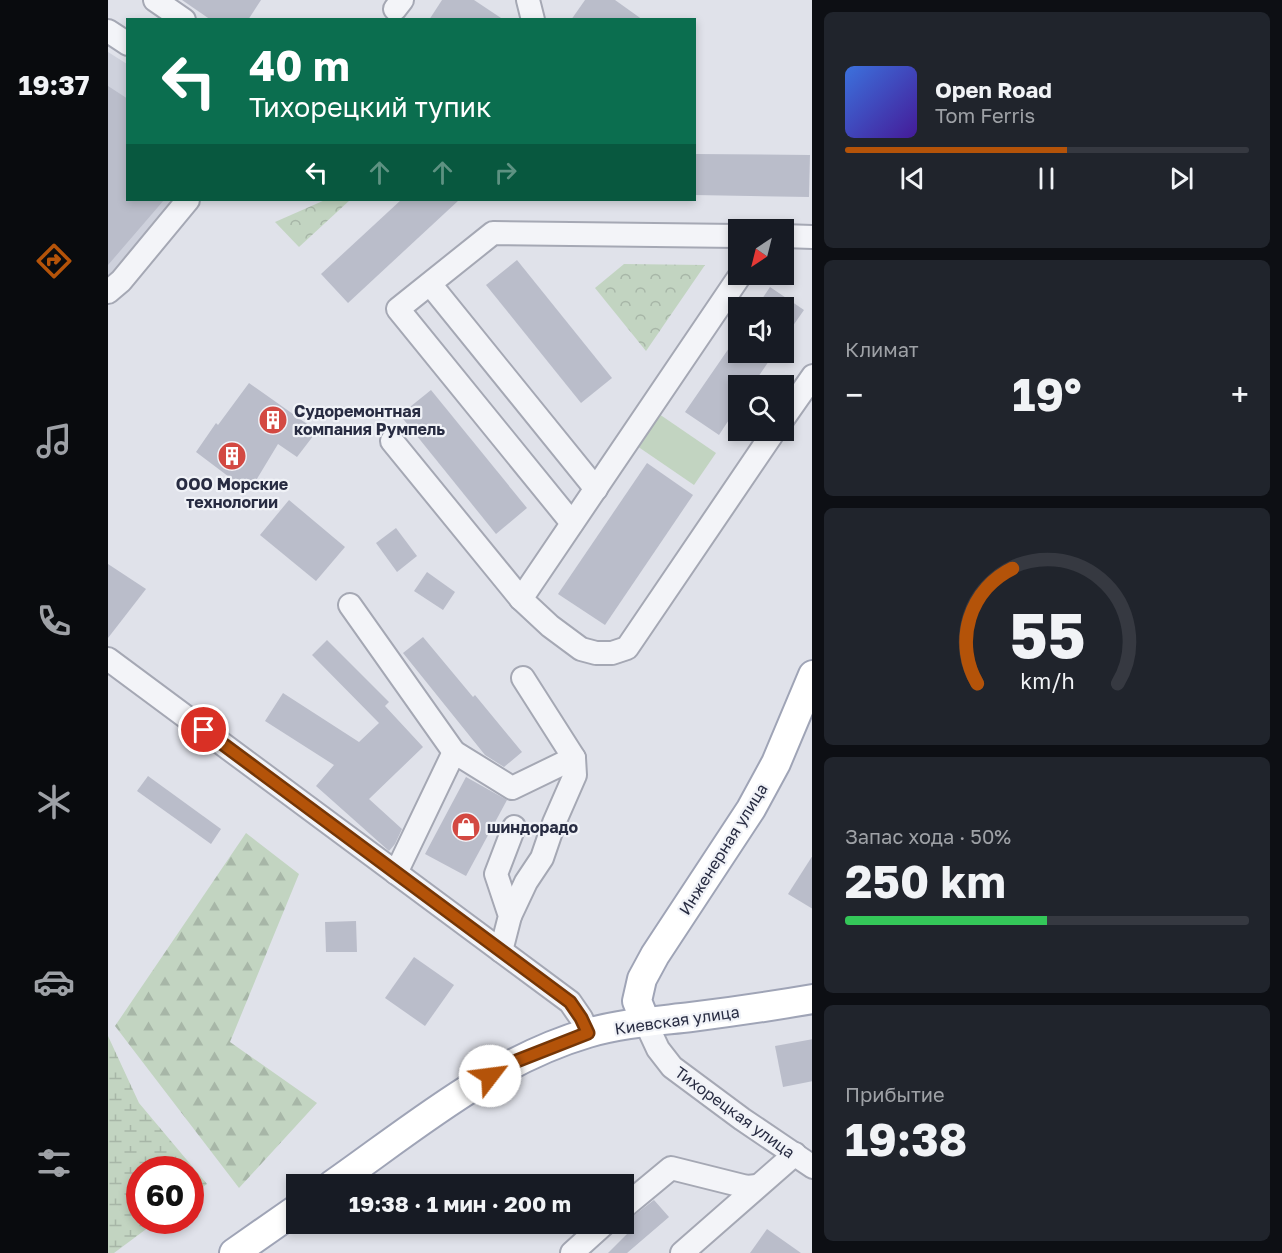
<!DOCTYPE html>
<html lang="ru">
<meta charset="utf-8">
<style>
:root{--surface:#171b24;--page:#20242c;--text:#f1f3f6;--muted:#9ea1a6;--line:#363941;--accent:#b45309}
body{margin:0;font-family:"Golos Text",sans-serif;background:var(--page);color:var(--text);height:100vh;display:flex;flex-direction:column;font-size:22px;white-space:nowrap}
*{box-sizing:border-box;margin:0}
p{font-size:20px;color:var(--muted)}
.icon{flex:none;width:33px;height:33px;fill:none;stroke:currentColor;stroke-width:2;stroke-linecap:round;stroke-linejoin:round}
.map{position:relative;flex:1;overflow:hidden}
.details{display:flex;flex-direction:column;gap:12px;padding:12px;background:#0d0f14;width:470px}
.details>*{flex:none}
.banner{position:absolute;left:18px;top:18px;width:570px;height:183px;border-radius:0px;box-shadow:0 3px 9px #0003;background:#0b6e4f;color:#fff;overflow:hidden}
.needle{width:39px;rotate:215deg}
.tools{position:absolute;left:620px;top:219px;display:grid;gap:12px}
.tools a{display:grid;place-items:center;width:66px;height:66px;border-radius:0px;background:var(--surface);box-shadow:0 3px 9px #0003;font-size:30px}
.speed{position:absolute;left:18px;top:1156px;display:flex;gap:12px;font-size:30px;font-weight:700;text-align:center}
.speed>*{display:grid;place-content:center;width:78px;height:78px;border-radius:50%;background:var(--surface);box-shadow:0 3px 9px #0003;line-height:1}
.speed .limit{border:9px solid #d22;background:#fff;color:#111}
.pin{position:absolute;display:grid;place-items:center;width:51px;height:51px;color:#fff;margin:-26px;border:3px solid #fff;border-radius:50%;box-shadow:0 2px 6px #0007}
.me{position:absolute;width:66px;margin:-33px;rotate:60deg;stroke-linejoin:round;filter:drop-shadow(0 0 4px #0008)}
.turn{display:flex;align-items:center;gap:21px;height:126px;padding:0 24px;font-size:27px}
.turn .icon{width:78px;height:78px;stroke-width:2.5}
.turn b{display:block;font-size:42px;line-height:51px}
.lanes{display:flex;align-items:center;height:57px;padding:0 24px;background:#0003;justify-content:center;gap:30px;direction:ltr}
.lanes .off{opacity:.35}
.big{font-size:45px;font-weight:700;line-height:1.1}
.details .widget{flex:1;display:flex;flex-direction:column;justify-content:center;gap:9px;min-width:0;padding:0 21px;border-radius:9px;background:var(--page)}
.details .dial{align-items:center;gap:0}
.dial svg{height:156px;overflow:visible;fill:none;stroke:var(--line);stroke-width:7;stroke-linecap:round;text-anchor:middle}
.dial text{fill:var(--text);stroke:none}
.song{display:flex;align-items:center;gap:18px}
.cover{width:72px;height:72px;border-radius:9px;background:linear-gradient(135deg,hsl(220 70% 55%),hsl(260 70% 35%))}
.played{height:6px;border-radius:3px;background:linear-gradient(90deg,var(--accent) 55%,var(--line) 55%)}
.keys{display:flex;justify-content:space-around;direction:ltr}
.heat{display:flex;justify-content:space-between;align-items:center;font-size:33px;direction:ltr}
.charge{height:9px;border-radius:4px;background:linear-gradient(90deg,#34c759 50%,var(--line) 0)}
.trip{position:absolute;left:178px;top:1174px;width:348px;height:60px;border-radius:0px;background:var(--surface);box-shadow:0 3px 9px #0003;font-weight:700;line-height:60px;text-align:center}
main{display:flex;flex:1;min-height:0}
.tabs{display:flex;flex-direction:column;width:108px;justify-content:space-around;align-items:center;background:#090b0e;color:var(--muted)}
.tabs .icon{width:42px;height:42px}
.tabs .active{color:var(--accent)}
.tabs b{font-size:27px;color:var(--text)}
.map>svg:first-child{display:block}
</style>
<main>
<nav class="tabs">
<b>19:37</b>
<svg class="icon active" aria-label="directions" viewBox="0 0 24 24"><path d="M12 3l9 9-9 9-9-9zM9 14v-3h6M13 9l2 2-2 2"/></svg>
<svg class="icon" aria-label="music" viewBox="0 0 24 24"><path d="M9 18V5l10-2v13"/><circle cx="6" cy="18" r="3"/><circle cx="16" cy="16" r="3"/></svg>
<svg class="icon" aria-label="phone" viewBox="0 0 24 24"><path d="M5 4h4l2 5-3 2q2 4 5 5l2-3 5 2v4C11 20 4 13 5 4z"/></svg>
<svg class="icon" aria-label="climate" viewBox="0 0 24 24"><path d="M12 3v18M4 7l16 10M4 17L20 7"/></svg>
<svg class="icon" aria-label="car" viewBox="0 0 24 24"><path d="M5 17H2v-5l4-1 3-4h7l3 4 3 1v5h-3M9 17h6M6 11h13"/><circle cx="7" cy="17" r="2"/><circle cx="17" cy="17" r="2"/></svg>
<svg class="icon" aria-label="filters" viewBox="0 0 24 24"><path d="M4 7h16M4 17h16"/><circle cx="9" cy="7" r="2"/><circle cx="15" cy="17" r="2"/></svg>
</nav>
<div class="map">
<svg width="705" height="1253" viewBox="0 0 705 1253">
<defs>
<pattern id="forest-firs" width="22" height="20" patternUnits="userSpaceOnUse" patternTransform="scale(1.5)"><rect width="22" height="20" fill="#c2d4c1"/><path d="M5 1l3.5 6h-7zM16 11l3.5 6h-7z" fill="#a7b6a7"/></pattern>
<pattern id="wetland-marsh" width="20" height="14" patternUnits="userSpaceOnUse" patternTransform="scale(1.5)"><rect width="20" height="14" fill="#c2d4c1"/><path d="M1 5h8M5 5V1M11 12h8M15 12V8" fill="none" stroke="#a7b6a7"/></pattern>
<pattern id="park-crowns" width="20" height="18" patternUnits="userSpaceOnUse" patternTransform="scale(1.5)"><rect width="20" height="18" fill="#c2d4c1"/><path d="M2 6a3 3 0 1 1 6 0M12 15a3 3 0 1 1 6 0" fill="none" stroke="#a7b6a7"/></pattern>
</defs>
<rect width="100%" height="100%" fill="#e0e2ea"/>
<polygon fill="#ced1dc" points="0,52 19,64 20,200 67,200 15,266 0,277"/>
<polygon fill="url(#forest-firs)" points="138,833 191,874 122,1042 209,1103 131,1188 7,1026"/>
<polygon fill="url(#wetland-marsh)" points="0,1036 31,1103 99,1184 83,1196 82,1170 32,1170 32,1221 49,1221 6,1253 0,1253"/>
<g fill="url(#park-crowns)">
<polygon points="217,200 242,200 191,247 167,222"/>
<polygon points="516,264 597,265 538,351 487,288"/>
</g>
<polygon fill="#c2d4c1" points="551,414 608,453 586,485 529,446"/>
<g fill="#babdca">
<polygon points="74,0 153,0 140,20 103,20"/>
<polygon points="334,0 366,0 396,20 321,20"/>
<polygon points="477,0 507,0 535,20 463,20"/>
<polygon points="0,86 20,99 20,200 56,200 0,265"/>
<polygon points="586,154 702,155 701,197 586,195"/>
<polygon points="293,200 351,200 240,303 213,274"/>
<polygon points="409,260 504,378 473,403 378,285"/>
<polygon points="662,287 696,310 675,340 675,308 648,308"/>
<polygon points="630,335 630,352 667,352 644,386 630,386 630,406 611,435 577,412"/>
<polygon points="141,383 209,431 189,457 170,444 141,492 88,452 108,423 110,425"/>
<polygon points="323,390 419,508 388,534 292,415"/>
<polygon points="539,463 585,495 497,625 450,594"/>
<polygon points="181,500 237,547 208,581 152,535"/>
<polygon points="288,528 309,556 289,572 268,543"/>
<polygon points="0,564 38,589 0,638"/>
<polygon points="319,572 347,592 335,610 306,591"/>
<polygon points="315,637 365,697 367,695 414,752 396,767 377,755 295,653"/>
<polygon points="219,640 281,702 277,706 315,747 261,799 294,829 287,844 281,851 208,786 226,765 157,721 175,693 251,742 271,723 204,655"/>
<polygon points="40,776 113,829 103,844 29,791"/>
<polygon points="358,777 399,800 358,876 317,854"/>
<polygon points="705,855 705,909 680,894"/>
<polygon points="248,921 249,952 218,952 217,922"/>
<polygon points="306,957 346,985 317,1026 277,998"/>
<polygon points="705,1039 705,1081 675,1087 667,1046"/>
<polygon points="546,1200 561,1217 519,1253 500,1253 526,1227 520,1220"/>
<polygon points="659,1229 693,1253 642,1253"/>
</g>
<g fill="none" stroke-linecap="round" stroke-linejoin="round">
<g stroke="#a5a8b4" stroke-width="26">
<g id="minor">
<polyline points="47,0 76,20"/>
<polyline points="420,0 425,20"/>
<polyline points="287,9 294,0"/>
<polyline points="0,31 20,44"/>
<polyline points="675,236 705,237"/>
<polyline points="322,284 488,489"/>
<polyline points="0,292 13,281 80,200"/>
<polyline points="675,419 705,376"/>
<polyline points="284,441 413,599 442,626 473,649 488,653 504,653 519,648 667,430"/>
<polyline points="464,523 290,309 385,233 630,236"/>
<polyline points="413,599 633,274"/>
<polyline points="242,605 346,752"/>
<polyline points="0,659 462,1002 473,1018 480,1033"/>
<polyline points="288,873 346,752 404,788 466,758"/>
<polyline points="402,916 418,882 434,858 446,823 467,775 466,758 415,678"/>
<polyline points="393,951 402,916 388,874 406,827"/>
<polyline points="537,1021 550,1049 564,1067 634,1119 705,1167"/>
<polyline points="516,1207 563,1168 639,1187 649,1186"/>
<polyline points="464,1253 496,1224"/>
<polyline points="574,1253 687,1154"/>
</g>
</g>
<g stroke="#9fa4b6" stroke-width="32">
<g id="major">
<polyline points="537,1021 529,1001 534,979 547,955 643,809 668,763 705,675"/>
<path d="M224 1185C304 1129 384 1061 480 1033 514 1023 549 1021 583 1017 624 1012 664 1006 705 999"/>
<polyline points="126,1253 189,1209"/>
</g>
</g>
<use href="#minor" stroke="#f3f4f8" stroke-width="22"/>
<use href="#major" stroke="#fff" stroke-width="28"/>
</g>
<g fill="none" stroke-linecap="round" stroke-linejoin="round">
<g stroke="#753606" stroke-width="15">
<polyline id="route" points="96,730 462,1002 473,1018 480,1033 401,1064 382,1076"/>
</g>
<use href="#route" stroke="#b45309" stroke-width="10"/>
</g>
<defs>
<g id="building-disc" transform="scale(1.5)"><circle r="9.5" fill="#d34942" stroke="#f0f2f7"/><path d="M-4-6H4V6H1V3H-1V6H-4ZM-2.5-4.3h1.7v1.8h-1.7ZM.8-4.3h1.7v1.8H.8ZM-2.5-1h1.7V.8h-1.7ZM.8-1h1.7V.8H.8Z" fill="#fff"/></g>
<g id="shop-disc" transform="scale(1.5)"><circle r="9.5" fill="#d34942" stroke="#f0f2f7"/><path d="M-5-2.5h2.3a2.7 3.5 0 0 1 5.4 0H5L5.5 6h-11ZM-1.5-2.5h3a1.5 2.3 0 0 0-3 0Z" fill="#fff"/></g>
</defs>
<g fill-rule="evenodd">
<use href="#building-disc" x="165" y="420"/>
<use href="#building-disc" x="124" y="456"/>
<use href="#shop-disc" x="358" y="827"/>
</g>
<g text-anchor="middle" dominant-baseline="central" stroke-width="4.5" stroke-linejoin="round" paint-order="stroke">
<g font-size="16" font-weight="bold" fill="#282c42" stroke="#f0f2f7" text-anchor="start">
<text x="186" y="411">Судоремонтная<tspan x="186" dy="18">компания Румпель</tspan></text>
<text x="124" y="484" text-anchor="middle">ООО Морские<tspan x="124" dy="18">технологии</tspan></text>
<text x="379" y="827">шиндорадо</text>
</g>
<g font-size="16" fill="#282c42" stroke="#f0f2f7">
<text transform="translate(615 849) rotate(-58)">Инженерная улица</text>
<text transform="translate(569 1020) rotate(-8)">Киевская улица</text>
<text transform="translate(627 1112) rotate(36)">Тихорецкая улица</text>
</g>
</g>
</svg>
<div class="tools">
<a><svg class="needle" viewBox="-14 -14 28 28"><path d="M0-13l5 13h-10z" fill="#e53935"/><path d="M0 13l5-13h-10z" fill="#9ea1a6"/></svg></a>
<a><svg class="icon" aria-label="sound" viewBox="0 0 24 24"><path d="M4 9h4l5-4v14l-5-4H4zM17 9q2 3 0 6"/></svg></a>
<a><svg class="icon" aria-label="search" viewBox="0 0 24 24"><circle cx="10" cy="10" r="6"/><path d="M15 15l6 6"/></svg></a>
</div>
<div class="speed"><div class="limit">60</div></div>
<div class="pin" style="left:96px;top:730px;background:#d93025"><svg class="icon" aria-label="arrive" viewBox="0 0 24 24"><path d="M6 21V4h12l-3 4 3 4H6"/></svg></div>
<svg class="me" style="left:382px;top:1076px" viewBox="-20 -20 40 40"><circle r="19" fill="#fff"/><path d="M0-13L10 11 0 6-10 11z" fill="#b45309"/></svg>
<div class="trip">19:38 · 1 мин · 200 m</div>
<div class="banner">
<div class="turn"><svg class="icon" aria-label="left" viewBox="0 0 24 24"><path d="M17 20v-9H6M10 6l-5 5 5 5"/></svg><div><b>40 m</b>Тихорецкий тупик</div></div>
<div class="lanes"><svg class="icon" aria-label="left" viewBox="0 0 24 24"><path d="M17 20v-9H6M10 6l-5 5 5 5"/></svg><svg class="icon off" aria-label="ahead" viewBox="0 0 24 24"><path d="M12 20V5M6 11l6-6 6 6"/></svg><svg class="icon off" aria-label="ahead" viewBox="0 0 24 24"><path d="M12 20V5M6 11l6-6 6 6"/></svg><svg class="icon off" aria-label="right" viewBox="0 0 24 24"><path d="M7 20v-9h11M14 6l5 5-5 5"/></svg></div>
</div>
</div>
<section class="details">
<div class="widget">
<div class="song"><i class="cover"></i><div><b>Open Road</b><p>Tom Ferris</p></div></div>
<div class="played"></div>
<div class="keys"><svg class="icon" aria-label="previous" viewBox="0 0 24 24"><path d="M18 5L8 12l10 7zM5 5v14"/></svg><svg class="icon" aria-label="pause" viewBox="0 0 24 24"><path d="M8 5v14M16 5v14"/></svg><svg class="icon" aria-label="next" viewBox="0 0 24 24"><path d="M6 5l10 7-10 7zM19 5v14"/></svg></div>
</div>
<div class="widget"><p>Климат</p>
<div class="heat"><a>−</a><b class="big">19°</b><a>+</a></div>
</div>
<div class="widget dial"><svg viewBox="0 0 100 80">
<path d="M14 69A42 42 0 1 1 86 69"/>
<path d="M14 69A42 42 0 0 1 32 10" stroke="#b45309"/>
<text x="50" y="56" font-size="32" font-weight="700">55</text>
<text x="50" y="72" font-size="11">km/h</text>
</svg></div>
<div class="widget"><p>Запас хода · 50%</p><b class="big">250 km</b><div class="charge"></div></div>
<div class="widget"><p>Прибытие</p><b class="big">19:38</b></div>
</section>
</main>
